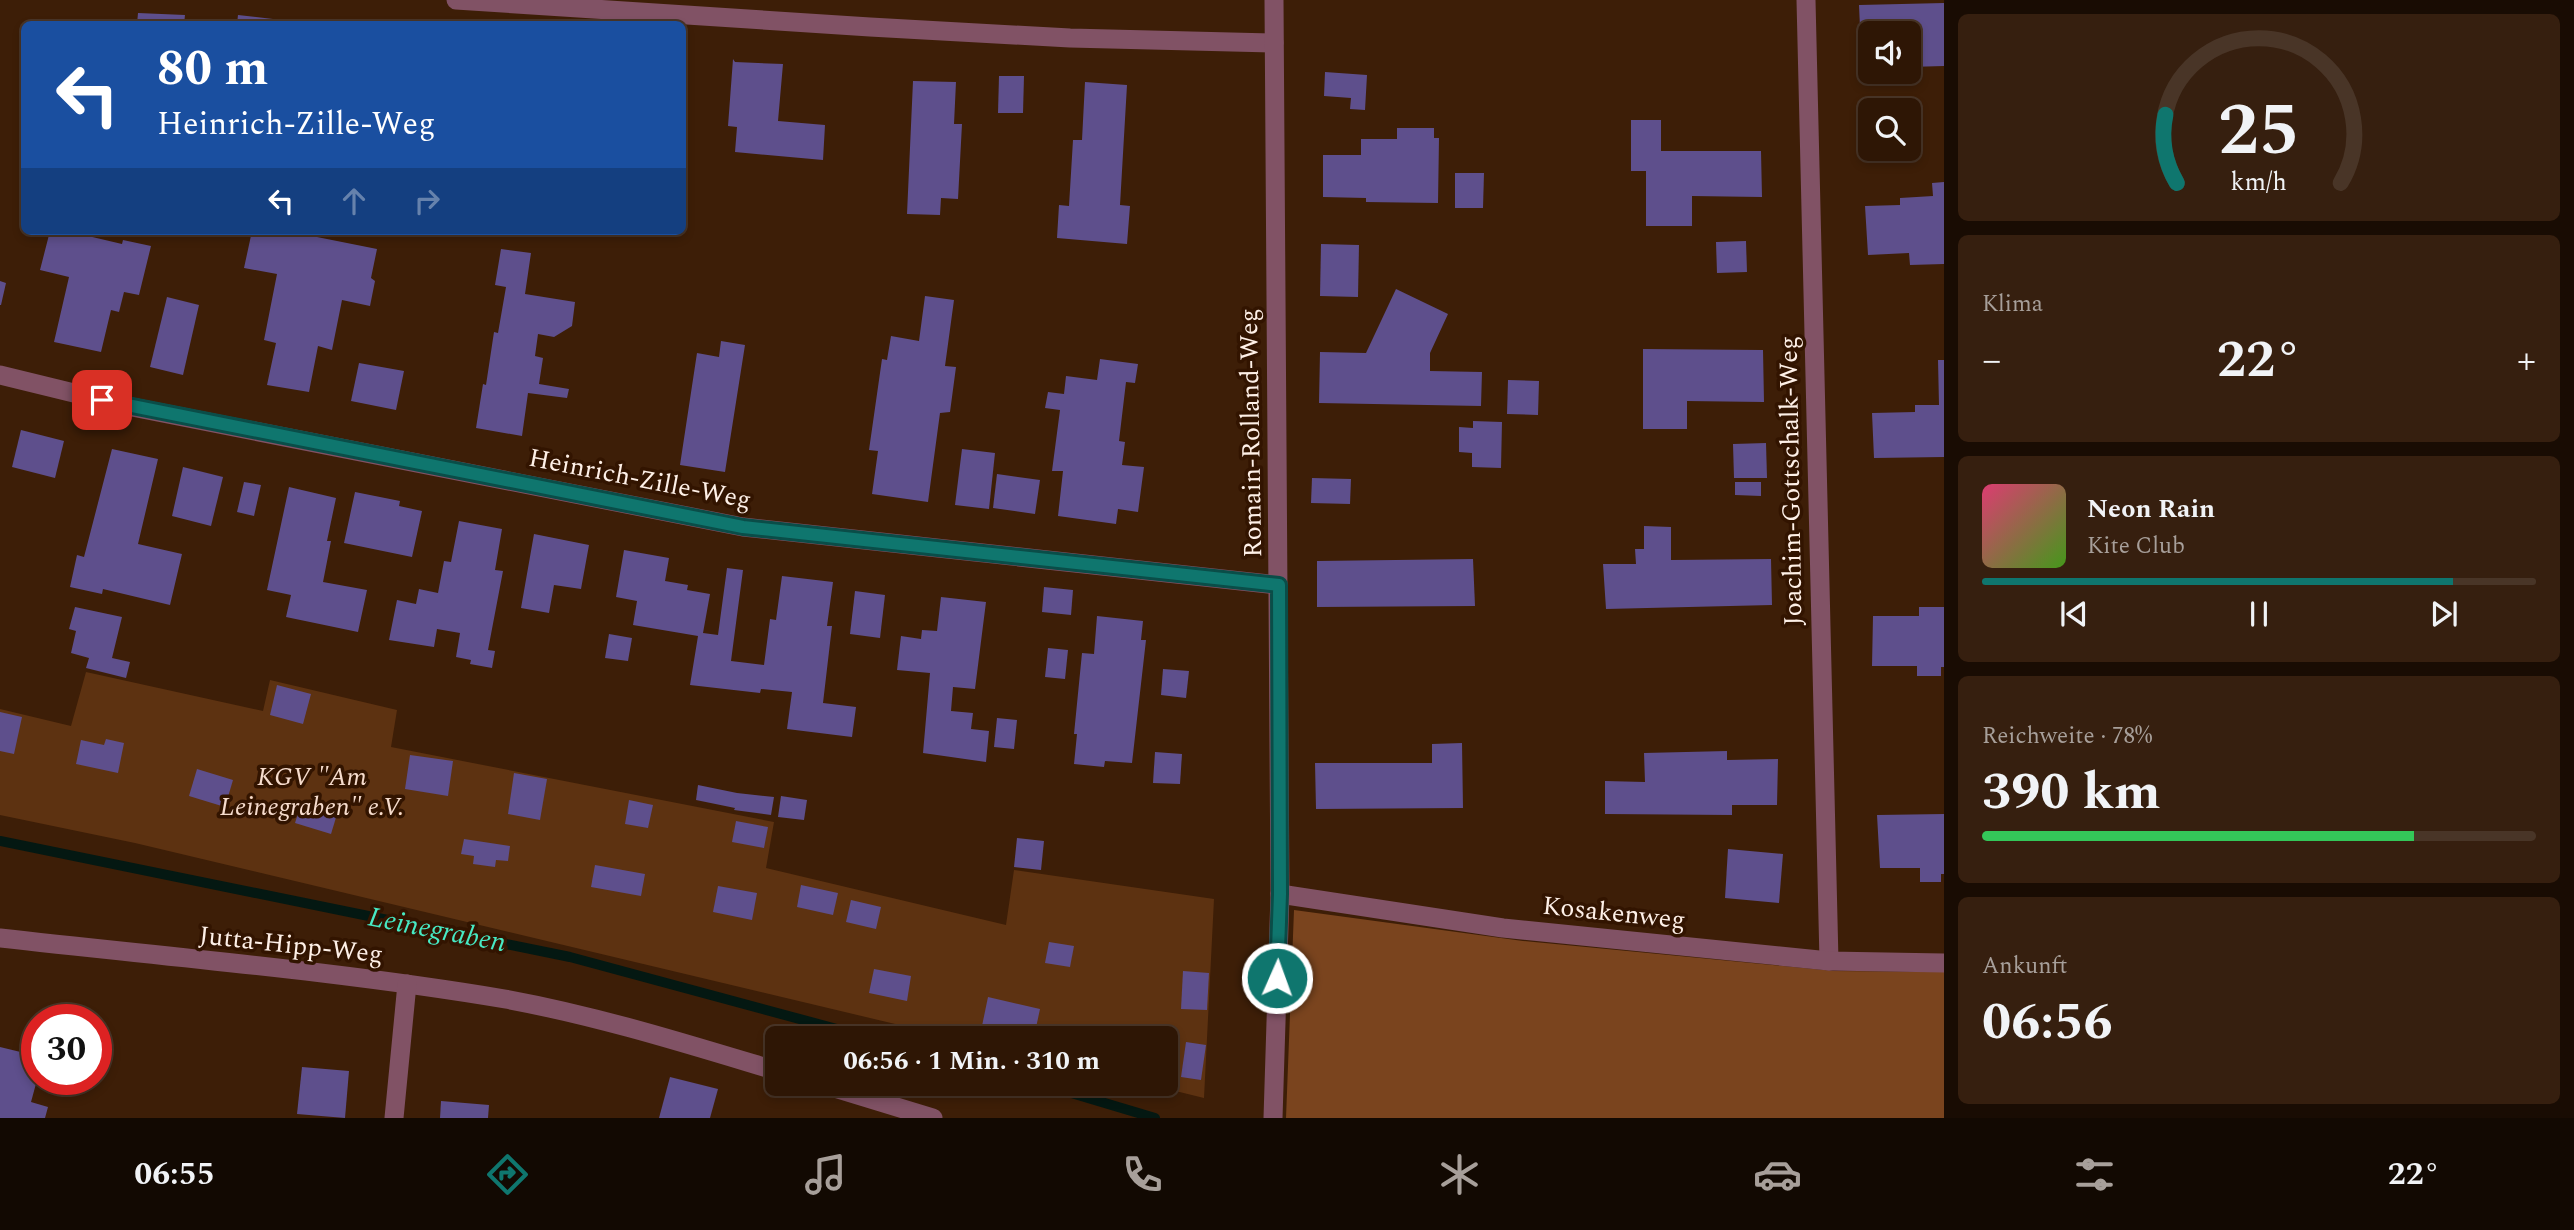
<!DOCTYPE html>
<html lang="de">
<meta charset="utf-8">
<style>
:root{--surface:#2e1605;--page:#361f0f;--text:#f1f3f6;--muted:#a79f9a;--line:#493527;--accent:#0f766e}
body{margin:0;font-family:Spectral,serif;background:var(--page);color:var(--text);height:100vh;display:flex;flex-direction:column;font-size:26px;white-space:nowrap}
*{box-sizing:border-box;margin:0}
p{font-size:23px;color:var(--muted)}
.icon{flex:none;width:38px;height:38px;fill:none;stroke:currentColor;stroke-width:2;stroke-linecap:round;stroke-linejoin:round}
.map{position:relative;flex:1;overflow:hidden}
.panel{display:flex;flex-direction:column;gap:14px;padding:14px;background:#190c03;width:630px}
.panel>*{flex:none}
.banner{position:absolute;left:21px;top:21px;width:665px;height:214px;border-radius:10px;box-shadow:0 4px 10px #0003,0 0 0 2px var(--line);background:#1a4fa0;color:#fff;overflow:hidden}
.controls{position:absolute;left:1858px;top:21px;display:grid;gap:14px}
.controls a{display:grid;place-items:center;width:63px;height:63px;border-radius:10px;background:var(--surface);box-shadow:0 4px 10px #0003,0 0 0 2px var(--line);font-size:35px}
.speed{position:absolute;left:21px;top:1004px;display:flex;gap:14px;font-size:35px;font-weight:700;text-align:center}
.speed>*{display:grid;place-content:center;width:91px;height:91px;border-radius:50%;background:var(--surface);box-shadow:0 4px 10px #0003,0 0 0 2px var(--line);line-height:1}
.speed .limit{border:10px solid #d22;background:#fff;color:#111}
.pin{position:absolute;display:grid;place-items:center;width:60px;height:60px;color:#fff;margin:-30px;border-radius:14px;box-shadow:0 4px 10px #0006}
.me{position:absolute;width:77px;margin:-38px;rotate:2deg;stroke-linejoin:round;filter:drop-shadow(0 0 5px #0008)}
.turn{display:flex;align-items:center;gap:24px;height:147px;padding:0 21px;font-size:32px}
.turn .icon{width:91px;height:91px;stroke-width:2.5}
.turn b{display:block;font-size:49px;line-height:60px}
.lanes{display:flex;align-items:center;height:66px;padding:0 21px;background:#0003;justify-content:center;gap:35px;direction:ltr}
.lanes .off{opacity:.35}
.big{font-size:52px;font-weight:700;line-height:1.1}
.panel .tile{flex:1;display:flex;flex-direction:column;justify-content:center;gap:10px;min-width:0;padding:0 24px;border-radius:10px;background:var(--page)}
.panel .dial{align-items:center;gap:0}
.dial svg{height:182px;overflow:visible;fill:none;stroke:var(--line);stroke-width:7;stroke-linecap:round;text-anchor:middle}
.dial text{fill:var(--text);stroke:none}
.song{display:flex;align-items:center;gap:21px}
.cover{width:84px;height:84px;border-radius:10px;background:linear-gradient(135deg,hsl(340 70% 55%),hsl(100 70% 35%))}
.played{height:7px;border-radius:4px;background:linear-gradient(90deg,var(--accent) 85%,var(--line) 85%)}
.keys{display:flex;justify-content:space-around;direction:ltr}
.heat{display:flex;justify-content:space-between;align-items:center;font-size:38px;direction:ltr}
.charge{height:10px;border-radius:5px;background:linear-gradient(90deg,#34c759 78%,var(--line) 0)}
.trip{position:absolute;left:765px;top:1026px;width:413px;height:70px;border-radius:10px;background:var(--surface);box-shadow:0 4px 10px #0003,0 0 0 2px var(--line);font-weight:700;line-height:70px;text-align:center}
.tab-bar{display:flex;height:112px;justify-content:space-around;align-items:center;background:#120902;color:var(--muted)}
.tab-bar .icon{width:49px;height:49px}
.tab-bar .active{color:var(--accent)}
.tab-bar b{font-size:32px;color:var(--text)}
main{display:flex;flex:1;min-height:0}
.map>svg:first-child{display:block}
</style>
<main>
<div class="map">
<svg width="1944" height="1118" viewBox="0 0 1944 1118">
<rect width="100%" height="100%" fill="#3d1e07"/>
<polygon fill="#5d3211" points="86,672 263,711 270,680 397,710 391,747 774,822 766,868 1006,925 1014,870 1214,899 1204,1098 1143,1083 1166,1083 1166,1038 954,1038 135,843 0,815 0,709 71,726"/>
<polygon fill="#7a441e" points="1294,910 1523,941 1834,971 1944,972 1944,1118 1286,1118"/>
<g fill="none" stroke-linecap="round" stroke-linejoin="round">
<g stroke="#041812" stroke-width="10">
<polyline points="0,841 570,957 870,1038"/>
<polyline points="1038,1083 1155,1118"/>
</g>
</g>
<g fill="#5e4f8c">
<polygon points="1944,3 1944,66 1909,67 1909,33 1871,33 1871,51 1861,51 1859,5"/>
<polygon points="138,13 185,15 184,24 137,24"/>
<polygon points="238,15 273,19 272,24 237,24"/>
<polygon points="733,59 735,62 783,64 778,121 825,125 823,160 735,152 737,127 728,126"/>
<polygon points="1325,72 1367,75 1365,110 1350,109 1351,98 1324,96"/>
<polygon points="999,76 1024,76 1023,113 998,113"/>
<polygon points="913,81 956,82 954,124 962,124 958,199 941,198 940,215 907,214"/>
<polygon points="1085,82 1127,85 1120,205 1130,206 1127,244 1057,238 1059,205 1069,206 1073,140 1082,140"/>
<polygon points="1631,120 1661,120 1661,151 1761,151 1762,197 1692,196 1692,226 1646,226 1646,171 1631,171"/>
<polygon points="1397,128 1434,128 1434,138 1439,138 1438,203 1366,202 1366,198 1323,197 1323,155 1361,155 1361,139 1397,139"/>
<polygon points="1455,173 1484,173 1483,208 1455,208"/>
<polygon points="1944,182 1944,264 1910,265 1909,253 1868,255 1865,206 1900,205 1900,198 1933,196 1932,183"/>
<polygon points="50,231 67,231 122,244 123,240 151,246 139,295 124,292 119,312 111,310 101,352 54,342 69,277 40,270"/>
<polygon points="252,231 318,231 317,237 377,249 371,278 375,281 370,306 342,300 332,350 318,346 309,392 267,385 276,343 264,340 277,274 244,268"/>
<polygon points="1746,241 1747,272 1717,273 1716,242"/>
<polygon points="1321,244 1359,245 1358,297 1320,296"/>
<polygon points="501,249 531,253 525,294 575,302 572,326 554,337 538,334 535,356 543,358 539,384 569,389 567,398 528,393 522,436 476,428 483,384 486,385 494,332 498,333 506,287 495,285"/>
<polygon points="0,281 6,283 1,305 0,305"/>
<polygon points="1396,289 1448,314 1430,353 1430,371 1482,372 1481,406 1319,403 1320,352 1366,353"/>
<polygon points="925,296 954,300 945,366 956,367 950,412 940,413 928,502 872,494 878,451 869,450 882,359 887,360 891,336 919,341"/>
<polygon points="167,297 199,305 183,375 150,367"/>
<polygon points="721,341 745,345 725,472 680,465 697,353 719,357"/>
<polygon points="1643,349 1763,350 1764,402 1687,401 1687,429 1643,429"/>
<polygon points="1100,359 1138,364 1135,383 1126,382 1119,441 1125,442 1122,465 1144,467 1138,512 1118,509 1116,524 1058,516 1063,471 1052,471 1060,410 1045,408 1048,392 1064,394 1066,376 1097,380"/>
<polygon points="1938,360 1944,360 1944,457 1874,458 1872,413 1915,412 1915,405 1939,405"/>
<polygon points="359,363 404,371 396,410 351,401"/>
<polygon points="1508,380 1539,381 1538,415 1507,414"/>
<polygon points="1473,421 1502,422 1501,468 1472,467 1472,453 1459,452 1459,427 1473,428"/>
<polygon points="21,430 64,441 55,478 12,467"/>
<polygon points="1766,443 1767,478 1734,478 1733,444"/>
<polygon points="112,449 158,459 138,544 182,554 170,605 103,589 102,594 70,587 77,555 84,557"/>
<polygon points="962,449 995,453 989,509 955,505"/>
<polygon points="183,467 223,477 211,526 172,516"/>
<polygon points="997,474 1040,480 1035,514 993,508"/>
<polygon points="1312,478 1351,479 1350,504 1311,503"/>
<polygon points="244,482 261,485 254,516 237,512"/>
<polygon points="1735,482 1761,482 1761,496 1735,495"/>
<polygon points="289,487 336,498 327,541 331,541 323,582 367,590 358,632 286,617 291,595 267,590"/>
<polygon points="355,492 400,501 399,506 422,511 412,557 344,543"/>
<polygon points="459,521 502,529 495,570 503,571 488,650 495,651 492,668 470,664 471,660 456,657 460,633 437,629 434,647 389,640 397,600 416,604 419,589 438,593 444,561 451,562"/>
<polygon points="1644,526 1671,527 1671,560 1771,559 1772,605 1606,609 1603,564 1636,564 1635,549 1644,549"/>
<polygon points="534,534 589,545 581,589 554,585 549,613 521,608"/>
<polygon points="624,550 669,558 665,581 688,585 687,590 710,594 703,633 718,635 727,568 743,570 731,661 764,665 770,619 776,620 782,576 833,582 827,626 832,626 823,703 856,707 852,737 787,729 792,692 761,689 760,693 690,685 698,636 633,625 637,601 616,597"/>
<polygon points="1473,559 1475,606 1317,607 1317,561"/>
<polygon points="1044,587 1073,590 1071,615 1042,612"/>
<polygon points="855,591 885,595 880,638 850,634"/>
<polygon points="941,597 986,602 975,689 953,687 951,711 973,713 971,729 989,731 986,762 923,753 930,673 897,670 901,636 921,639 922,630 937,631"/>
<polygon points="75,607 122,617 112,658 130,662 126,678 86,668 89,658 71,653 76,631 69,629"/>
<polygon points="1919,607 1944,607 1944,667 1941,667 1941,676 1917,676 1917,666 1872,666 1873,616 1919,616"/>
<polygon points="1097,616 1143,621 1141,640 1146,640 1132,763 1105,761 1104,767 1074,764 1077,734 1074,734 1082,653 1094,654"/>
<polygon points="609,634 632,638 628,661 605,658"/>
<polygon points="1048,648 1068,650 1065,679 1045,677"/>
<polygon points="1163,669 1189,671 1186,698 1161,695"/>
<polygon points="277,685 311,694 303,724 270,715"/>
<polygon points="0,712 22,717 14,754 0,751"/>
<polygon points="997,718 1017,720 1014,749 994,747"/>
<polygon points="106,739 124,743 118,773 76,764 81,740 104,745"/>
<polygon points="1462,743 1463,808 1316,809 1315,763 1432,763 1432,744"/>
<polygon points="1727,751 1727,760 1778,759 1777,805 1732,805 1732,815 1605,814 1605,781 1645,782 1644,753"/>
<polygon points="1155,752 1182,754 1180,784 1153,783"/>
<polygon points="410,755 453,761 448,796 405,789"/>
<polygon points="197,769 233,780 225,807 189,796"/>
<polygon points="514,773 547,779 540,820 508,814"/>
<polygon points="698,785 737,793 774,797 771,815 734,810 735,808 696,800"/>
<polygon points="781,796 807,800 804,820 778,817"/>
<polygon points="629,800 653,805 648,828 625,824"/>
<polygon points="302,801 338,811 331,834 295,823"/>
<polygon points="1944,814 1944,874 1941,874 1941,882 1920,882 1920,868 1880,868 1877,815"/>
<polygon points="736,821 768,827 764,848 732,842"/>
<polygon points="1017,838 1044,841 1041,870 1014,867"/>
<polygon points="464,839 510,846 508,861 496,860 495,867 473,864 474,856 461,854"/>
<polygon points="1728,849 1783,854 1779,903 1725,898"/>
<polygon points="595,865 645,874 641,896 591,887"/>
<polygon points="801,885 838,893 833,915 797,907"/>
<polygon points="718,886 757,893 752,920 713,912"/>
<polygon points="851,900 881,907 876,929 846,922"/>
<polygon points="1049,942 1074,946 1070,967 1045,963"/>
<polygon points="874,969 911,976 907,1001 869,993"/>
<polygon points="1183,971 1209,973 1207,1010 1181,1009"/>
<polygon points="988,997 1040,1009 1034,1037 982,1026"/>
<polygon points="1186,1042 1206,1045 1201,1080 1181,1077"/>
<polygon points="0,1047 37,1056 37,1080 31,1102 48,1107 45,1118 0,1118"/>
<polygon points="302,1067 349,1071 345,1118 297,1114"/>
<polygon points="670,1077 718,1089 710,1118 659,1118"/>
<polygon points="441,1101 489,1105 488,1118 440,1118"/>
</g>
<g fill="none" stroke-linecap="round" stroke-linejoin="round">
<g stroke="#815265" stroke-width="19">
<polyline points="456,0 870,27 1070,38 1274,43"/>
<polyline points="1806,0 1829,961"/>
<polyline points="0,375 127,406 743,527 1278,585"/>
<polyline points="1280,894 1503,928 1829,961 1944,963"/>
<path d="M0 938C168 957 338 971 505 999 598 1016 687 1044 777 1071"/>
<polyline points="818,1083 933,1118"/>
<polyline points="394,1118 407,984"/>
<polyline points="1273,1118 1280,894 1274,0"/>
</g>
</g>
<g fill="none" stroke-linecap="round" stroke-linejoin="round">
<g stroke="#0a4d48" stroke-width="18">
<polyline id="route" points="102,400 743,527 1279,585 1280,894 1277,978"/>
</g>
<use href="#route" stroke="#0f766e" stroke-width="12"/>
</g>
<g text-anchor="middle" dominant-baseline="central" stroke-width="7" stroke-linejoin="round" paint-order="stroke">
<g font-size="26" fill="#fef0e7" stroke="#321400">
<text transform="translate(1251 433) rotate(-91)">Romain-Rolland-Weg</text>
<text transform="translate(640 479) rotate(11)">Heinrich-Zille-Weg</text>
<text transform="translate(1791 481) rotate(-91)">Joachim-Gottschalk-Weg</text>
<text transform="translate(1614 913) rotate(6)">Kosakenweg</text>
<text transform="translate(291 945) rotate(6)">Jutta-Hipp-Weg</text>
</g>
<g font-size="26" font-style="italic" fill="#f6dccd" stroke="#321400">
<text x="312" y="777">KGV "Am<tspan x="312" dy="30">Leinegraben" e.V.</tspan></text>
</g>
<g font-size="28" font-style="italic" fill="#47eac4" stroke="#321400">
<text transform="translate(437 930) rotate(11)">Leinegraben</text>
</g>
</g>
</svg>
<div class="controls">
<a><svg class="icon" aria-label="sound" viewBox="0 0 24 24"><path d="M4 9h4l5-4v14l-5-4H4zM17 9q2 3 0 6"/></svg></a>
<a><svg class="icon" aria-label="search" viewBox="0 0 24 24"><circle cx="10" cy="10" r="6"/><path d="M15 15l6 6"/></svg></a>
</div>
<div class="speed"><div class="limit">30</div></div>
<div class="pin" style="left:102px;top:400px;background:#d93025"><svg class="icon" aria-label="arrive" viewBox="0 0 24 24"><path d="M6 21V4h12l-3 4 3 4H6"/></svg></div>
<svg class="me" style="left:1277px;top:978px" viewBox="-20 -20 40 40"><circle r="17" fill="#0f766e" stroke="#fff" stroke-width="3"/><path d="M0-11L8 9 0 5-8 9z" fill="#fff"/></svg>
<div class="trip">06:56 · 1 Min. · 310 m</div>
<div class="banner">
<div class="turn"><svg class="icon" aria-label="left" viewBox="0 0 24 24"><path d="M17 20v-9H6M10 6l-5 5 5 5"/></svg><div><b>80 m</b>Heinrich-Zille-Weg</div></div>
<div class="lanes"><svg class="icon" aria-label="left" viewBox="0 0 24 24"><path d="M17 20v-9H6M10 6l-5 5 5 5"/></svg><svg class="icon off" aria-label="ahead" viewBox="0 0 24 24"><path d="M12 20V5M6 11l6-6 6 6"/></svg><svg class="icon off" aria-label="right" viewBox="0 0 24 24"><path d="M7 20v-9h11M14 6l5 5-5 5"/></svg></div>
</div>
</div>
<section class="panel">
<div class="tile dial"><svg viewBox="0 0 100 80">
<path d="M14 69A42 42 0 1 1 86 69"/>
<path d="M14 69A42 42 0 0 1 9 39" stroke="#0f766e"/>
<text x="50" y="56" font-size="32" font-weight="700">25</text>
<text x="50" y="72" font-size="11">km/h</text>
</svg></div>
<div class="tile"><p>Klima</p>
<div class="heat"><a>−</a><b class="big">22°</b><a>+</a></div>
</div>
<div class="tile">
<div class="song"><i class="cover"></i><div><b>Neon Rain</b><p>Kite Club</p></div></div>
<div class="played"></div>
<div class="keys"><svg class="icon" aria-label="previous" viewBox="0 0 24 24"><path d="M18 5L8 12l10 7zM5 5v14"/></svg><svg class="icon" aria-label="pause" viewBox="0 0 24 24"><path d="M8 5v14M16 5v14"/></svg><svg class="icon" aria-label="next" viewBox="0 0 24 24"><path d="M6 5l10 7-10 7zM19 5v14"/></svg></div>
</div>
<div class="tile"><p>Reichweite · 78%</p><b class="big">390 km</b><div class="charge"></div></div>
<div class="tile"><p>Ankunft</p><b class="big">06:56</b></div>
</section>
</main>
<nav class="tab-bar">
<b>06:55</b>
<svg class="icon active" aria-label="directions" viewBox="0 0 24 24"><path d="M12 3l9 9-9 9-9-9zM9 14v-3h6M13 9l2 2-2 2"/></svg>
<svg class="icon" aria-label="music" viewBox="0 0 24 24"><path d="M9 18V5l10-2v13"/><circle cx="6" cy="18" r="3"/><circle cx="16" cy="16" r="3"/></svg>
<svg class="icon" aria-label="phone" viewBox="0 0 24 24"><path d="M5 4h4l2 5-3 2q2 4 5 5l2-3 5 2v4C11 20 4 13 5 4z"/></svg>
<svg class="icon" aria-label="climate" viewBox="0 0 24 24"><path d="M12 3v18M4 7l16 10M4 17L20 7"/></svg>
<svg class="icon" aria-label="car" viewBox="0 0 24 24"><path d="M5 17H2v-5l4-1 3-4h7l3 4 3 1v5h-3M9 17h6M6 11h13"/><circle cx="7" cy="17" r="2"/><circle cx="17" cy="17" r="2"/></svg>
<svg class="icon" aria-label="filters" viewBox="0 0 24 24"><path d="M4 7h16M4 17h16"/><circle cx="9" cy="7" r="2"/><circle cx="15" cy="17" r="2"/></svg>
<b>22°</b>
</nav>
